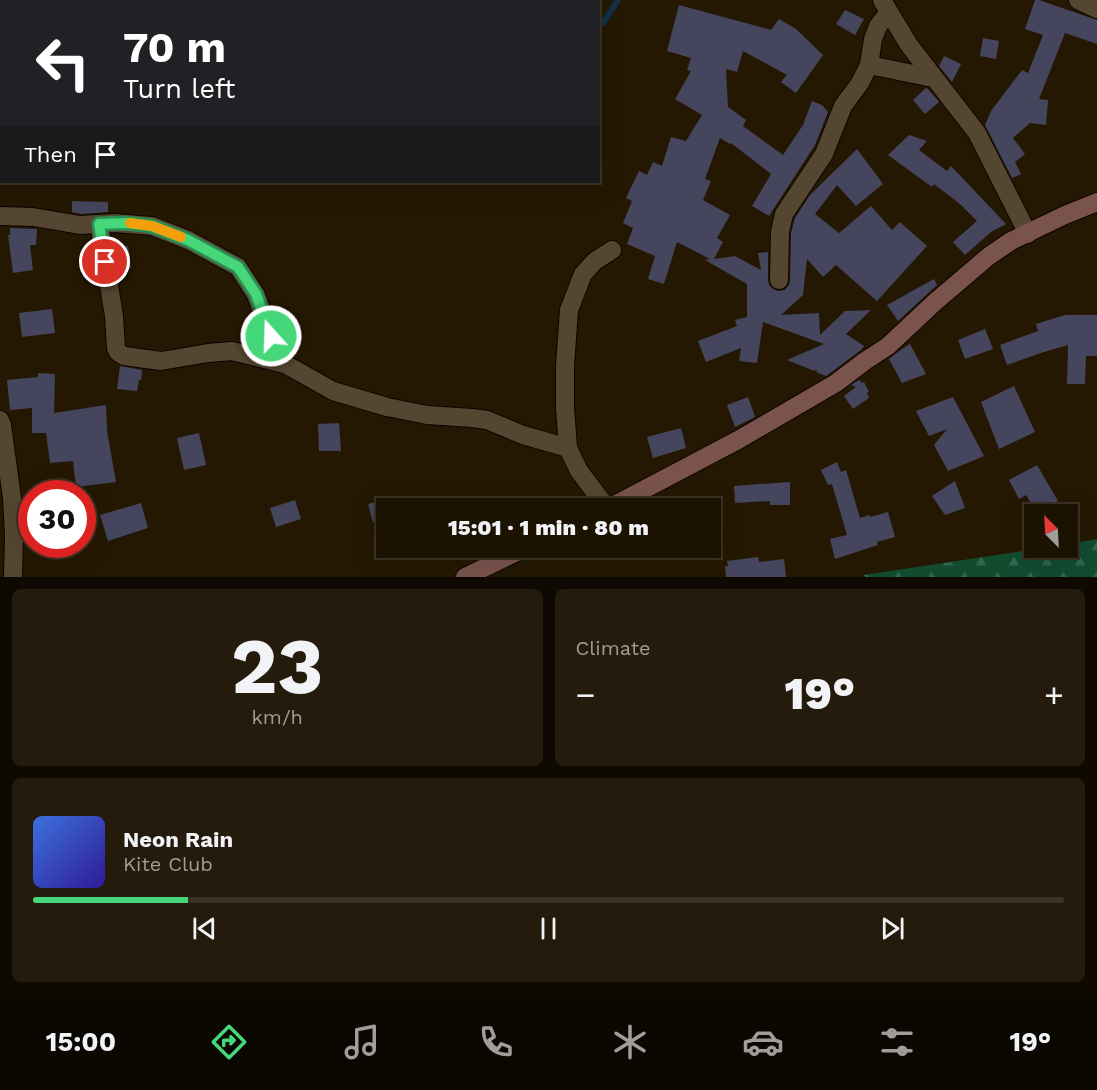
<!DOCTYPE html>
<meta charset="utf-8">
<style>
:root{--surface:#1c1202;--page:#251b0c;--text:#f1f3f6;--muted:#a09e99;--line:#3a3224;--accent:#45d77a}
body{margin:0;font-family:"Work Sans",sans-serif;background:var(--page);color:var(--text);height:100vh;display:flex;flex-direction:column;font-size:22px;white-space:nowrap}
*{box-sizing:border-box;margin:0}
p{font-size:20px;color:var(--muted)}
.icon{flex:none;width:33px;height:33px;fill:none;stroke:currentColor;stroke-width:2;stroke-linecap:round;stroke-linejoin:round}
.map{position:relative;height:577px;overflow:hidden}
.details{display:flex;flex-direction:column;gap:12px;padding:12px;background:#0f0a01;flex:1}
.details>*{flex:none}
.hud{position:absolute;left:0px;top:0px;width:600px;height:183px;box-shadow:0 6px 24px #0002,0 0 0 2px var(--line);background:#202124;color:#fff;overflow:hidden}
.needle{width:39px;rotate:336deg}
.tools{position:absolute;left:1024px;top:504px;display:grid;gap:12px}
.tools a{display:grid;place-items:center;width:54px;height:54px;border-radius:0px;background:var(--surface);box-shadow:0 6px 24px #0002,0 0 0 2px var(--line);font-size:30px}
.speed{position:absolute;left:18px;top:480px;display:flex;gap:12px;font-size:30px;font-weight:700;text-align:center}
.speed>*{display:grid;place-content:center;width:78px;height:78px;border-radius:50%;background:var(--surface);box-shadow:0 6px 24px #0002,0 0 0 2px var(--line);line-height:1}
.speed .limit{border:9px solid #d22;background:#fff;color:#111}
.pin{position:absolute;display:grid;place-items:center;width:51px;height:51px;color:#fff;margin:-26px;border:3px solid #fff;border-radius:50%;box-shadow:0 2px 6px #0007}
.me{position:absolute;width:66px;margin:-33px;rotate:340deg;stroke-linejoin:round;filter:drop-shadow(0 0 4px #0008)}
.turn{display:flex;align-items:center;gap:21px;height:126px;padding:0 24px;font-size:27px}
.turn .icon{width:78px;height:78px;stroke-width:2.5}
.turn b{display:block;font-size:42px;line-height:51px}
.then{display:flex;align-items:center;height:57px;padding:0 24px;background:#0003;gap:12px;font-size:22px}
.big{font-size:45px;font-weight:800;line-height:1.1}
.details .tile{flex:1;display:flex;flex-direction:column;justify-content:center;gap:9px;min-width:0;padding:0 21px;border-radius:9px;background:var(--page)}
.details .dial{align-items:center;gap:0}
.dial b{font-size:78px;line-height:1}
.song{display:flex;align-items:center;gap:18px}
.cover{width:72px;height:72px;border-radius:9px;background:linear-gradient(135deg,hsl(220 70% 55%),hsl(250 70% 35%))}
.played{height:6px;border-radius:3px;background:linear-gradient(90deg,var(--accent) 15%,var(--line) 15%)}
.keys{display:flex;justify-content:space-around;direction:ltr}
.heat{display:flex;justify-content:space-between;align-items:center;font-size:33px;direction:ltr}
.details .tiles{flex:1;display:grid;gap:12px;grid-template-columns:1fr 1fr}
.tile:last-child{grid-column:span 2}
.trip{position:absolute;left:376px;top:498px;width:345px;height:60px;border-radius:0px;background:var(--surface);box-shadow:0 6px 24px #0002,0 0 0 2px var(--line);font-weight:800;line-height:60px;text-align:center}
.tabs{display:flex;height:96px;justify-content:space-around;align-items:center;background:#0b0701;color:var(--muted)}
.tabs .icon{width:42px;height:42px}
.tabs .active{color:var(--accent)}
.tabs b{font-size:27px;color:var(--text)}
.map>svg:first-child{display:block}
</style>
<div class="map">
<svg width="1097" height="577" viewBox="0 0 1097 577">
<defs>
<pattern id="forest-firs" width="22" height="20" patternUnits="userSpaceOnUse" patternTransform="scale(1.5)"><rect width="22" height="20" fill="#114c31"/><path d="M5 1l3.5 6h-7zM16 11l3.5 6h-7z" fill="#33654d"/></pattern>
</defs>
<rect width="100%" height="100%" fill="#251803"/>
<polygon fill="url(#forest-firs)" points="1097,539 1097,577 865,577 864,575 1043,548 1068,548 1068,544"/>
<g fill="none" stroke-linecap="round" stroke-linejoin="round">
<polyline stroke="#122f43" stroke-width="6" points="603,23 618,0"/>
</g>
<g fill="#45455d">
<polygon points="1035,0 1039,0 1097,20 1097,44 1065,33 1039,99 1048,100 1046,125 1030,123 1013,138 1025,154 1015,162 1021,174 1012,178 985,125 991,111 1022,70 1028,73 1043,35 1025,29"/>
<polygon points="679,5 771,30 779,19 796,29 823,55 796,93 781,82 787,75 743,51 737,72 726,69 728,107 746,120 743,126 783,155 803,125 812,101 822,105 828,112 815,145 769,216 752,206 771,174 731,143 730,144 720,138 705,179 711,181 703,200 730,215 717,238 723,242 714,259 735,256 761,270 758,253 768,252 768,280 769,285 773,289 778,291 785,290 789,285 790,280 791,233 795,218 810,195 857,149 883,184 856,206 837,185 815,214 839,233 871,206 892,230 900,222 927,246 877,301 836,265 823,277 807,259 803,295 781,315 819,313 820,335 845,311 871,310 846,334 864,346 861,350 826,376 816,372 818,371 812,370 787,360 824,344 763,322 757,363 739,361 741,348 706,362 698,341 737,326 735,320 747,317 747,284 705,260 710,259 677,242 664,284 648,279 655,256 627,244 633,228 623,223 632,201 626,198 639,171 647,175 653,162 662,166 671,137 686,141 702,115 675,99 691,71 687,70 691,58 667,51"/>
<polygon points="845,10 864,19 855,35 836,24"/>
<polygon points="983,38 999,41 996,59 980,56"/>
<polygon points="944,56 961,64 952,82 939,66"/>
<polygon points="926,88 928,89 939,102 925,114 913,100"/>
<polygon points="909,135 927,141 919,150 947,171 951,166 1006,224 991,232 965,255 953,242 977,221 960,204 934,184 932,187 888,155"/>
<polygon points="72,201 108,202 108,212 81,214 72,212"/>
<polygon points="10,228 37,229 36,245 30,245 33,270 13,273 8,235 10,235"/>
<polygon points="128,246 131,268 118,270 114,248"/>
<polygon points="934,279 937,285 898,321 887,305"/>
<polygon points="52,309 55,333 22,337 19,313"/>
<polygon points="1065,315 1097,315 1097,356 1086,356 1085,384 1067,384 1068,345 1044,352 1007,365 1000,345 1038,331 1036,324"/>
<polygon points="985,329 993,349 965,359 958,340"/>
<polygon points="910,344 926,374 902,383 889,359 902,349"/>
<polygon points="120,366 142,370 141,380 139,380 137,391 117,389"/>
<polygon points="38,373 55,374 54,413 106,405 107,431 116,482 76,487 73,461 50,463 46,433 32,433 32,408 10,410 7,380 38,377"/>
<polygon points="859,380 862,383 864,382 869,392 867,392 869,398 853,409 844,396 856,387 851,385"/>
<polygon points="1014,386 1035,432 999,449 981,402"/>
<polygon points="748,397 755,417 735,427 727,405"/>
<polygon points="953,397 984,456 948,471 934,445 947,429 929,436 916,411"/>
<polygon points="339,423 341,451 319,451 318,424"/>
<polygon points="681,428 686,448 653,458 647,437"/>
<polygon points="199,433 206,465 184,470 177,438"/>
<polygon points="837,462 841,472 846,470 860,518 870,515 870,517 888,512 895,537 877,542 878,545 835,559 830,539 847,535 832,484 828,485 821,470"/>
<polygon points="1037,465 1058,501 1037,513 1026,495 1019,499 1009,480"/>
<polygon points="955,481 965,508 945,515 932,496"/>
<polygon points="790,482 790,505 770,505 770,501 735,503 734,486"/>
<polygon points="387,499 387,519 373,522 368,504"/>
<polygon points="295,500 301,519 276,527 270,508"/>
<polygon points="141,503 148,528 108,541 100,515"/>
<polygon points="758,557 759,562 784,559 786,577 726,577 725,566 728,566 727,561"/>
</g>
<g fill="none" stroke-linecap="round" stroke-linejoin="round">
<g stroke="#0d0400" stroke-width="20">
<g id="street">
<polyline points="882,0 909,45 977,133 1028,234"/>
<polyline points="1078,0 1097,9"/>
<polyline points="869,65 933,78"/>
<polyline points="0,216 33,217 80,225 114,223 152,226 188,240 238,267 256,295 271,336 285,364"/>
<polyline points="99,224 114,316 116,348 118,352 124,356 161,361 208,353 232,351 285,364 333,391 387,407 427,415 472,418 487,420 523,435 568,448"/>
<polyline points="779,280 780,232 784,214 824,154 843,106 860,83 869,65 873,39 878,26 889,12"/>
<polyline points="0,420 2,425 12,498 14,535 13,577"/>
<polyline points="607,508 579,471 568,448 565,408 565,366 569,310 583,274 595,261 612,250"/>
</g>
</g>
<g stroke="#0d0400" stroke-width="20">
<g id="secondary">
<polyline points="609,508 738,440 836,383 865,361 888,346 935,302 989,256 1011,241 1065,215 1097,202"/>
<polyline points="465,577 525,548"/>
</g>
</g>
<use href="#street" stroke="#544630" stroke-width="18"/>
<use href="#secondary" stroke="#79534c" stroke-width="18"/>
</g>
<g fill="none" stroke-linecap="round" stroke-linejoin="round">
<g stroke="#2d8c4f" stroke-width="15">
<polyline id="route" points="105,262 99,224 126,223 152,226 188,240 238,267 256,294 271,336"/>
</g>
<use href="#route" stroke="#45d77a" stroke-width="10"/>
<polyline stroke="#f59e0b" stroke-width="10" points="130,223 152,226 181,237"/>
</g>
</svg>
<div class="tools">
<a><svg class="needle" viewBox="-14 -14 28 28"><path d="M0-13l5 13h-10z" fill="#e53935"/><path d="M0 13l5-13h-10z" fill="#a09e99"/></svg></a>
</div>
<div class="speed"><div class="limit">30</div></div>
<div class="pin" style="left:105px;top:262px;background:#d93025"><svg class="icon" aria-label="arrive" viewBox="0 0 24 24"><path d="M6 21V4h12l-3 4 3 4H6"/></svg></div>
<svg class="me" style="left:271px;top:336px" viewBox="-20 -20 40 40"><circle r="17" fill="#45d77a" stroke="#fff" stroke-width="3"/><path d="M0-11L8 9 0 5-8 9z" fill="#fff"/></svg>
<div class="trip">15:01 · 1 min · 80 m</div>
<div class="hud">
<div class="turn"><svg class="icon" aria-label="left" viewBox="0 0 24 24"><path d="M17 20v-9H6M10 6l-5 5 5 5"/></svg><div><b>70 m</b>Turn left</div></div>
<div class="then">Then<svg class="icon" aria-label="arrive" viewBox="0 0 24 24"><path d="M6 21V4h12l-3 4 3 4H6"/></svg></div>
</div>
</div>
<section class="details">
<div class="tiles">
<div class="tile dial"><b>23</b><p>km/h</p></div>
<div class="tile"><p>Climate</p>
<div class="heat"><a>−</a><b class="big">19°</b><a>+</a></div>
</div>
<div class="tile">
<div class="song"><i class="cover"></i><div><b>Neon Rain</b><p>Kite Club</p></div></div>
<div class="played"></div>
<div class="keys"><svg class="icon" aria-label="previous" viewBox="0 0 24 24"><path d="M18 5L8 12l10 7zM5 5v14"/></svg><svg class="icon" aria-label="pause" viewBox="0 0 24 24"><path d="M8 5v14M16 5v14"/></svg><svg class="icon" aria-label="next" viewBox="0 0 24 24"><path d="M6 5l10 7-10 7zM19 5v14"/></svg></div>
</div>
</div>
</section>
<nav class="tabs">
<b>15:00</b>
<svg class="icon active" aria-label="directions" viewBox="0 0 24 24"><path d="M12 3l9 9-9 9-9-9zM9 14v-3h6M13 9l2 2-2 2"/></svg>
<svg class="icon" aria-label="music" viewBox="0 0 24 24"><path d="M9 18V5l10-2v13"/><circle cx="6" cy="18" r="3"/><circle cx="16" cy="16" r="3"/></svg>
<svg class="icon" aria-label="phone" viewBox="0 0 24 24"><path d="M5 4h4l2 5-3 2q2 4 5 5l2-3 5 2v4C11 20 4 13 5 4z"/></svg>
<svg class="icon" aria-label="climate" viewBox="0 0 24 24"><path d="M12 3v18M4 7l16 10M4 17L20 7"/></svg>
<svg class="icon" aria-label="car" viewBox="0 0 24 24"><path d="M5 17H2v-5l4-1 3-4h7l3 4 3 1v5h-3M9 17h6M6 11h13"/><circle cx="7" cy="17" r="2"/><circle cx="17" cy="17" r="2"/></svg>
<svg class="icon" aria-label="filters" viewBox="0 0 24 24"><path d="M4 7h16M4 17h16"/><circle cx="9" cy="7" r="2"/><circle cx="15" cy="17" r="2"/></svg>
<b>19°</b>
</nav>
